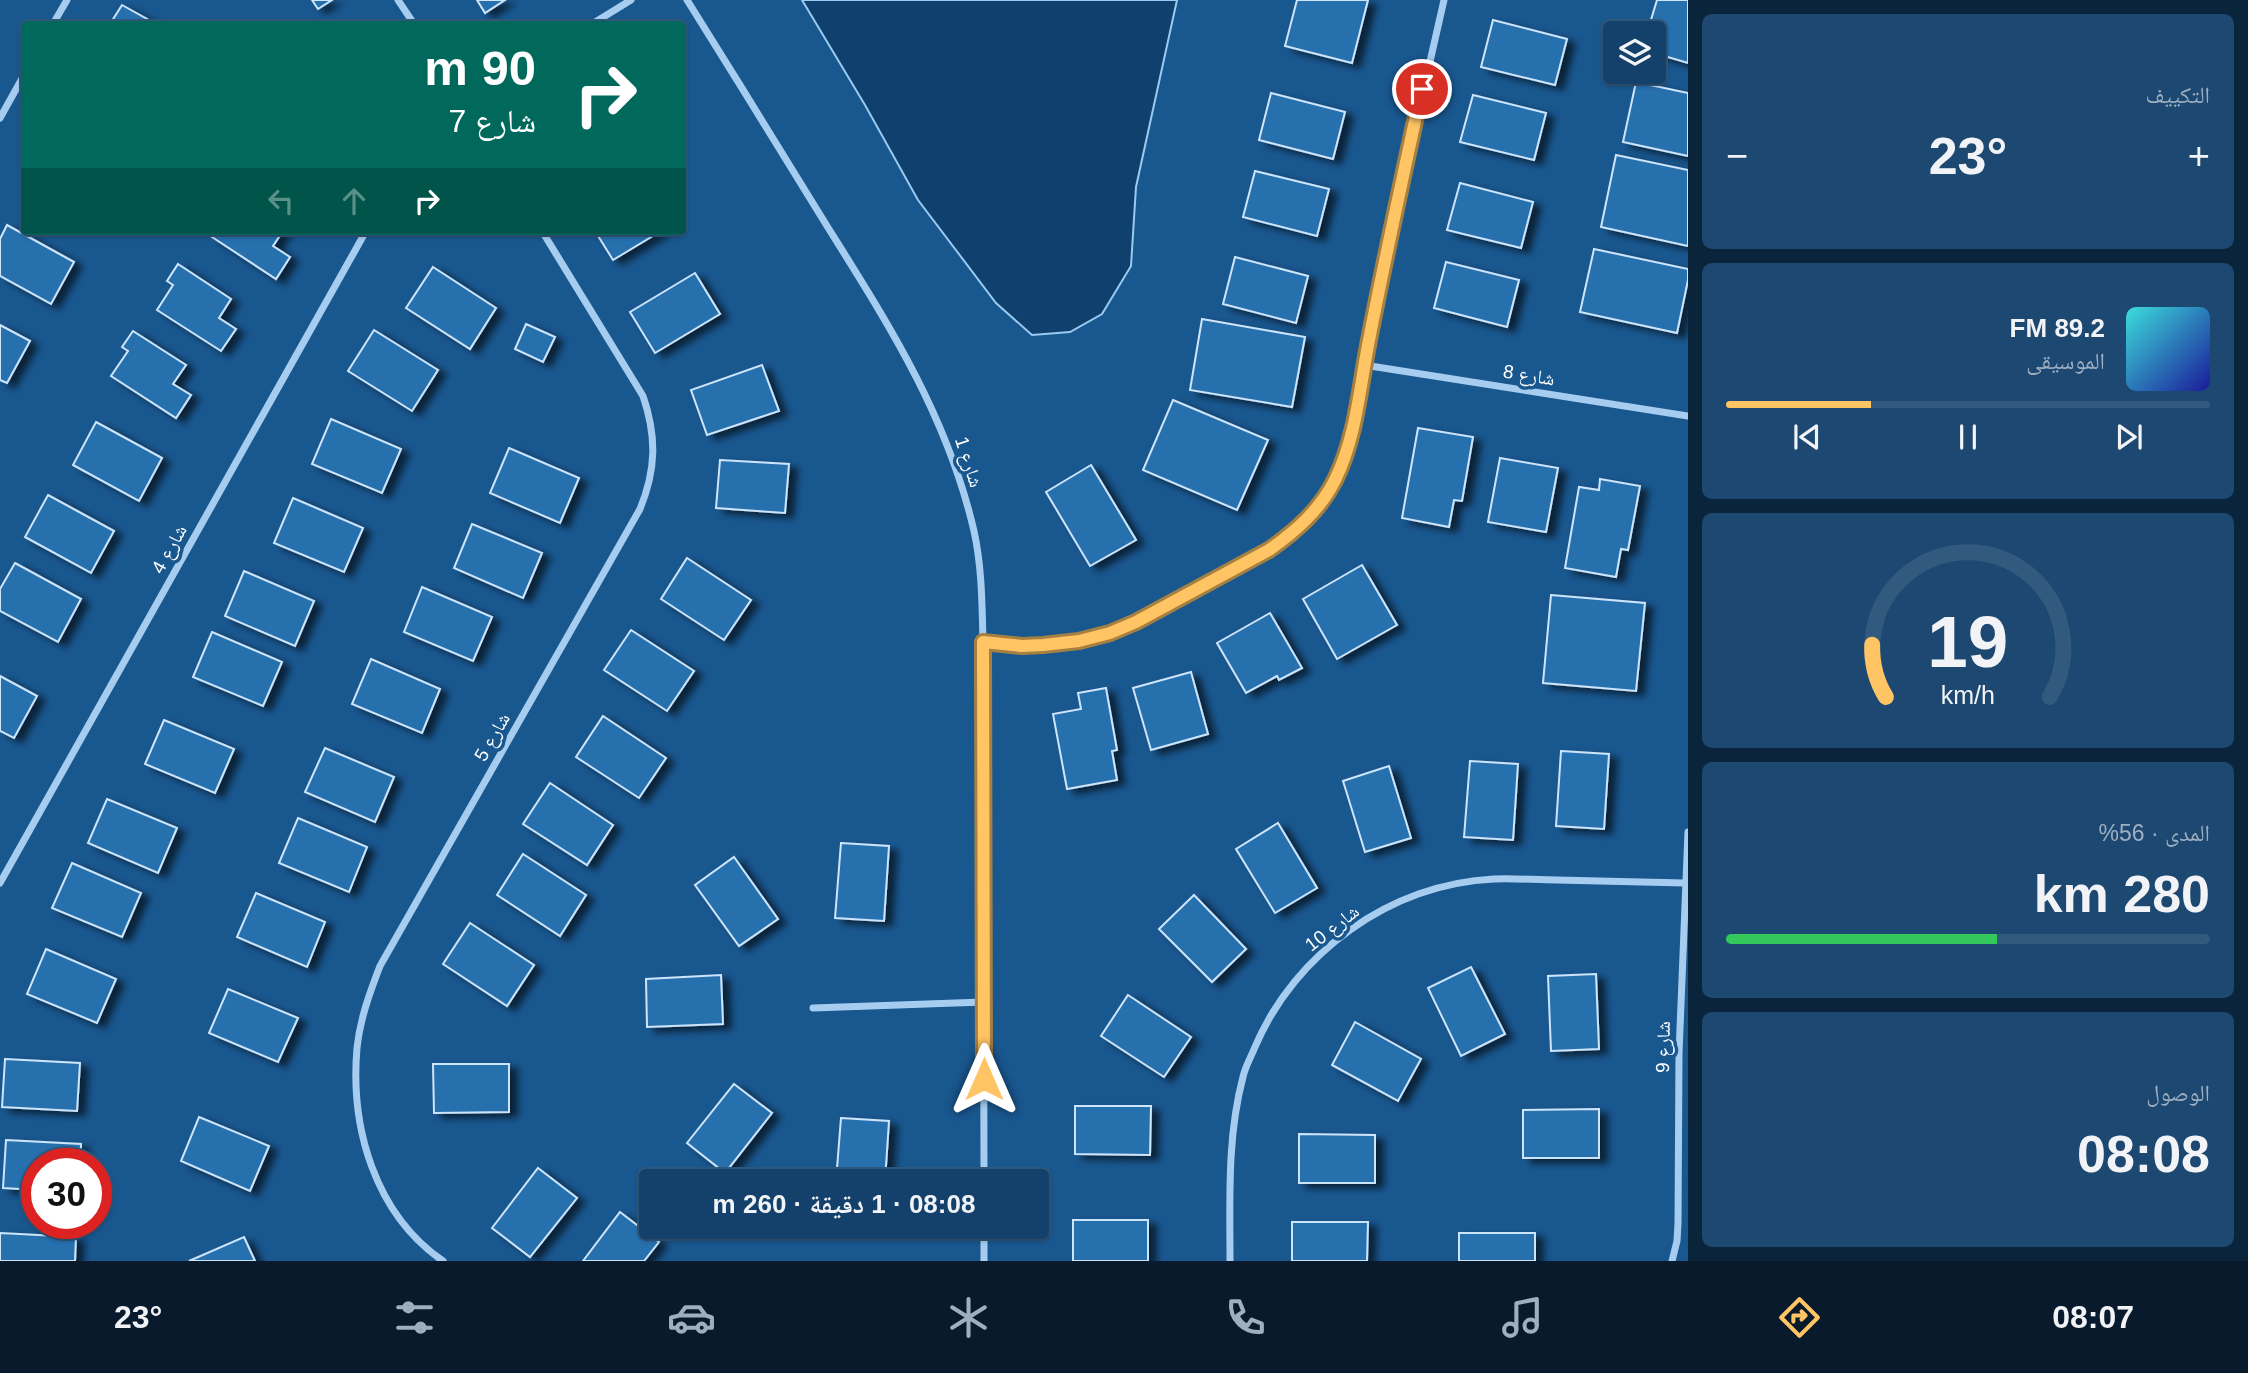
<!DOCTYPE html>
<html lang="ar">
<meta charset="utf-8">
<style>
:root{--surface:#13416b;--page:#1c4871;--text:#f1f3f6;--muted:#9dafc1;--line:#325a7e;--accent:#ffc564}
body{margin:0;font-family:Arial,"Noto Naskh Arabic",sans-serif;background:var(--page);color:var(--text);direction:rtl;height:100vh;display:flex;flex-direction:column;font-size:26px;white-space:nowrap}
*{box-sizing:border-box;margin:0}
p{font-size:23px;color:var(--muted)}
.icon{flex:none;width:38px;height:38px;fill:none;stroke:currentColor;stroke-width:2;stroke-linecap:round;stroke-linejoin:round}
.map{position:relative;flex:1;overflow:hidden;direction:ltr}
.panel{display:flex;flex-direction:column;gap:14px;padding:14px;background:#0a243b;width:560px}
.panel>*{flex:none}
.guide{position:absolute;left:21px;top:21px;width:665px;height:214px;border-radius:7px;box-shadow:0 2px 5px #0004,0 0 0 2px var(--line);direction:rtl;background:#00695c;color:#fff;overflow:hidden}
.tools{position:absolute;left:1603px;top:21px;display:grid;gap:14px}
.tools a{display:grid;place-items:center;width:63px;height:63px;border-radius:7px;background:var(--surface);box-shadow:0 2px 5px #0004,0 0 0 2px var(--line);font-size:35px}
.speed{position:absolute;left:21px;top:1148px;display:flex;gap:14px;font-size:35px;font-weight:700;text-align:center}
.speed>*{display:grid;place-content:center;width:91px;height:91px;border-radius:50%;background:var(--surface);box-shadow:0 2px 5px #0004,0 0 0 2px var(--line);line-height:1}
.speed .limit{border:10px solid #d22;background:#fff;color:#111}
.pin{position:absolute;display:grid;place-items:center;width:60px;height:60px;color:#fff;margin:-30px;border:4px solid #fff;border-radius:50%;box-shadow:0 2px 7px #0007}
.me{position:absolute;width:77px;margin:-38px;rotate:0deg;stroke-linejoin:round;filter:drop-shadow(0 0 5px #0008)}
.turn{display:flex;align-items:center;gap:24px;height:147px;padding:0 35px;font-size:32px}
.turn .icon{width:91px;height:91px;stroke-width:2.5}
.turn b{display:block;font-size:49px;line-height:60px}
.lanes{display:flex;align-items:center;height:66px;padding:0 35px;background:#0003;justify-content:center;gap:35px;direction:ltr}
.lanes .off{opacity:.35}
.big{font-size:52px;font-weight:700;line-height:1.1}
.panel .tile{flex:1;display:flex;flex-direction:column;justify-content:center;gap:10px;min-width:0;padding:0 24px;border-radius:10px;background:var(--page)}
.panel .dial{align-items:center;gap:0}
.dial svg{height:182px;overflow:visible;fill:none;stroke:var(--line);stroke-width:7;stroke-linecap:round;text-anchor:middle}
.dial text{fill:var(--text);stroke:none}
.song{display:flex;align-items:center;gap:21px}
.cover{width:84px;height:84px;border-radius:10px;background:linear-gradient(135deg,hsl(180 70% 55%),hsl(240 70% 35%))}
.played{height:7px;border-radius:4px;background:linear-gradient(90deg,var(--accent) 30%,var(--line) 30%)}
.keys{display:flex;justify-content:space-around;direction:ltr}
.heat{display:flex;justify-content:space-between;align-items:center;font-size:38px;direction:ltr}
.charge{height:10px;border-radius:5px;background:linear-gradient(90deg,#34c759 56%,var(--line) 0)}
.trip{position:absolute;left:639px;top:1169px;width:410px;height:70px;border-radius:7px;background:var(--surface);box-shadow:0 2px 5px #0004,0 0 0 2px var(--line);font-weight:700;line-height:70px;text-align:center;direction:rtl}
.tab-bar{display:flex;height:112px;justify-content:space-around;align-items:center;background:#081a2b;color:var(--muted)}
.tab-bar .icon{width:49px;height:49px}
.tab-bar .active{color:var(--accent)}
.tab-bar b{font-size:32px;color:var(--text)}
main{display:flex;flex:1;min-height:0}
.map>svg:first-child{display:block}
</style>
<main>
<section class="panel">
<div class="tile"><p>التكييف</p>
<div class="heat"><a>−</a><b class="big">23°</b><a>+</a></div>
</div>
<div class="tile">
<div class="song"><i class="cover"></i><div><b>89.2 FM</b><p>الموسيقى</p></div></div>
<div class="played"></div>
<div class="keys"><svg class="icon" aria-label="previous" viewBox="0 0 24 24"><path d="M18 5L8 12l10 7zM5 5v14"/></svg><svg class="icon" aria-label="pause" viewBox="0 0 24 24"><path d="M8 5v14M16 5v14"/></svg><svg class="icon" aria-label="next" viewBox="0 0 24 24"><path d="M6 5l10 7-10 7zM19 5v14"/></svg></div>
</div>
<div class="tile dial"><svg viewBox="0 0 100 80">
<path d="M14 69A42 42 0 1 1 86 69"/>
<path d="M14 69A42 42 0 0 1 8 46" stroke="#ffc564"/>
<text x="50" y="56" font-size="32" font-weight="700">19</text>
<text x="50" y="72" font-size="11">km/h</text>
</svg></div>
<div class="tile"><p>المدى · 56%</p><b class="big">280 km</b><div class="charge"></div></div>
<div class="tile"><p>الوصول</p><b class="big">08:08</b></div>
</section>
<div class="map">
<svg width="1688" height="1261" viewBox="0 0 1688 1261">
<defs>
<filter id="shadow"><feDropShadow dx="8" dy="4.5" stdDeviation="3.5" flood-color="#0009"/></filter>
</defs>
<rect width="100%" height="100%" fill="#19578f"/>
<polygon fill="#10406d" stroke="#99caf1" stroke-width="2" points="802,0 1177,0 1136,187 1131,266 1102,314 1070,332 1032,335 996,303 918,200 865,105"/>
<g fill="#286fae" stroke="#cde5fb" stroke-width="2" filter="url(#shadow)">
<polygon points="312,0 332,0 318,9"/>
<polygon points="477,0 505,0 485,13"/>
<polygon points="1297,0 1368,0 1352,63 1285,46"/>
<polygon points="1657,0 1688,0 1688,63 1654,53 1654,33 1647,33"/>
<polygon points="122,5 156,24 110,24"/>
<polygon points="1493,20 1567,39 1555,85 1481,67"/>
<polygon points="1636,82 1688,93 1688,156 1623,142"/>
<polygon points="1271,93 1345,112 1333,159 1259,140"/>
<polygon points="1473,95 1546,113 1534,160 1460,142"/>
<polygon points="1616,155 1688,170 1688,246 1601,227"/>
<polygon points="1255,171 1329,189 1317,236 1243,217"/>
<polygon points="1460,183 1533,202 1521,248 1447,230"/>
<polygon points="7,225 74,262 51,304 0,276 0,239"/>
<polygon points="216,231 283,231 273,246 290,257 276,279 212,237"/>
<polygon points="595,231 661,231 613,260"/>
<polygon points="1594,249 1688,269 1688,280 1677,333 1580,312"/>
<polygon points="1235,257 1308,276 1296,323 1223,304"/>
<polygon points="1446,262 1519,280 1507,327 1434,308"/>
<polygon points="178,264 231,299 219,318 236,329 221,351 157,310 173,285 167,281"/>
<polygon points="433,267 496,308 470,349 406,308"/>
<polygon points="695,273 720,314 655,353 630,312"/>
<polygon points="1202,319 1305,337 1292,407 1190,390"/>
<polygon points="526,324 555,337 543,362 515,349"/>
<polygon points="0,325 30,341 7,383 0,380"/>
<polygon points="374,330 438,370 412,411 348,371"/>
<polygon points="133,331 186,365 173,384 191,395 176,418 111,376 128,351 122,347"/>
<polygon points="762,365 779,411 707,435 691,390"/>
<polygon points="1173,400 1268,440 1237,510 1143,470"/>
<polygon points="331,419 401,449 382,493 312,464"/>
<polygon points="96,422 162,458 139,501 73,465"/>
<polygon points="1418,428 1473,437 1462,501 1454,500 1449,527 1402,518"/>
<polygon points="509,448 579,478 560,523 490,493"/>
<polygon points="1500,458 1558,468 1546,532 1488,522"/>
<polygon points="720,460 789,464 785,513 716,508"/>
<polygon points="1091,465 1136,540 1090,566 1046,492"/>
<polygon points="1600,479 1640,486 1628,550 1621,549 1616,577 1565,568 1579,487 1599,490"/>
<polygon points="48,495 114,531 91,573 25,537"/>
<polygon points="293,498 363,528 344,572 274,543"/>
<polygon points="472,524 542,553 523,598 454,568"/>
<polygon points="687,558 751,600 724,640 661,599"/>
<polygon points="15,563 81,599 58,642 0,611 0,589"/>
<polygon points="1362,565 1397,625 1337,659 1303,599"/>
<polygon points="244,571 314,601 295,646 225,616"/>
<polygon points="422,587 492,617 473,661 404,632"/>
<polygon points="1551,595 1645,603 1636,691 1543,683"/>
<polygon points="1270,613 1302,668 1279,680 1277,676 1246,693 1217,643"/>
<polygon points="631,630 694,671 667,711 604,670"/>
<polygon points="212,632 282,662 263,706 193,677"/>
<polygon points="371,659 440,689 422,733 352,704"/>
<polygon points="1191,672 1208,734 1151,750 1133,688"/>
<polygon points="0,676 37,696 14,738 0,731"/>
<polygon points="1106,688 1117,750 1112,751 1117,780 1067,789 1053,714 1081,709 1078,693"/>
<polygon points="603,716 666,758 639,798 576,757"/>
<polygon points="164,720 234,749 215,793 145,764"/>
<polygon points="325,748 394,777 375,822 305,792"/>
<polygon points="1561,751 1609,754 1604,829 1556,826"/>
<polygon points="1470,761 1518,764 1513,840 1464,837"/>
<polygon points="1389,766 1411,838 1365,852 1343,781"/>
<polygon points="550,783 613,825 587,865 523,824"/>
<polygon points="107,799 177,828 158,873 88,843"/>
<polygon points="298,818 367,847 349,892 279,863"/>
<polygon points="1278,823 1317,888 1275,913 1236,849"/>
<polygon points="841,843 889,846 884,921 835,918"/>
<polygon points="523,854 586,895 560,936 497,895"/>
<polygon points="734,857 778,919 739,946 695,885"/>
<polygon points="72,863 141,893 122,937 52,908"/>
<polygon points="256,893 325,922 307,967 237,937"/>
<polygon points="1194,895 1246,949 1212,982 1159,929"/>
<polygon points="470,923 534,965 507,1006 443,964"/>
<polygon points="46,949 116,979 97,1023 27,994"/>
<polygon points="1471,967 1505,1034 1461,1056 1428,988"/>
<polygon points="1596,974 1599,1049 1551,1051 1548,976"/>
<polygon points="721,975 723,1024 647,1027 646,979"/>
<polygon points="228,989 298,1018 278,1062 209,1033"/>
<polygon points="1128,995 1191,1037 1164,1077 1101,1036"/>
<polygon points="1355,1022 1421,1059 1398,1101 1332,1065"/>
<polygon points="5,1059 80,1063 77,1111 2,1107"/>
<polygon points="433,1064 509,1064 509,1112 434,1113"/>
<polygon points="734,1084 772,1113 725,1173 687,1143"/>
<polygon points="1075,1106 1151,1106 1150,1155 1075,1154"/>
<polygon points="1599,1109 1599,1158 1523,1158 1523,1110"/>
<polygon points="199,1117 269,1146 250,1191 181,1161"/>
<polygon points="841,1118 889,1121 885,1181 836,1181"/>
<polygon points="1299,1134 1375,1135 1375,1183 1299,1183"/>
<polygon points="6,1140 81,1144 80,1164 37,1164 37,1190 3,1188"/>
<polygon points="538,1168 577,1198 530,1257 492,1228"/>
<polygon points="620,1212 659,1242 644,1261 583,1261"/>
<rect x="1073" y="1220" width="75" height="41"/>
<polygon points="1292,1222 1368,1222 1367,1261 1292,1261"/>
<polygon points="0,1233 76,1237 75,1261 0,1261"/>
<rect x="1459" y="1233" width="76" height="28"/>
<polygon points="244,1237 255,1261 189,1261"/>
</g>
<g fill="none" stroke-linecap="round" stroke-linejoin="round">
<g stroke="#a6cdef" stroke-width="7">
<polyline points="398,0 414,24"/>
<path d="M687 0C734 75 781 151 827 226 889 325 947 415 974 531 982 567 982 605 983 642L984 1181"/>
<polyline points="53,24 67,0"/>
<polyline points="592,24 631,0"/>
<polyline points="0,118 24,75"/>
<polyline points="1364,365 1688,416"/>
<polyline points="983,642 1022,646 1043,645 1079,641 1110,633 1136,622 1269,550 1289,536 1322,502 1344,459 1356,414 1384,264 1444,0"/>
<polyline points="0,883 366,231"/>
<polyline points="813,1008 984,1002"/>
<polyline points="984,1227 984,1261"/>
<path d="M443 1261C375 1214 350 1128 357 1048 360 1019 370 992 380 966L640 509C656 470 657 437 643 396L542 231"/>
<path d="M1230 1261C1230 1199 1227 1137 1243 1077 1245 1067 1251 1057 1255 1047 1295 953 1390 884 1494 879 1515 878 1536 880 1557 880 1600 881 1642 882 1684 883"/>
<polyline points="1672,1261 1677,1241 1678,1223 1679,1053 1688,832"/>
</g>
</g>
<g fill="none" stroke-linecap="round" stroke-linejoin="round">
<g stroke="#a68041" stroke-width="18">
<path id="route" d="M984 1079 983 642 1022 646 1043 645 1079 641 1110 633 1136 622 1269 550C1296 531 1320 510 1335 480 1357 436 1360 383 1370 335 1386 253 1404 171 1422 89"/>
</g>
<use href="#route" stroke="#ffc564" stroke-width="12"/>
</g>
<g text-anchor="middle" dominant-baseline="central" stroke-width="7" stroke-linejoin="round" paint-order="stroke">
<g font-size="19" fill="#fff" stroke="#19578f">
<text transform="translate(1529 375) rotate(9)">شارع 8</text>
<text transform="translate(969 462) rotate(72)">شارع 1</text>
<text transform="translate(169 549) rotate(-61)">شارع 4</text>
<text transform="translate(492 737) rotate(-60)">شارع 5</text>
<text transform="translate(1332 928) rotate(-38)">شارع 10</text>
<text transform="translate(1663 1047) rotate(-89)">شارع 9</text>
</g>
</g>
</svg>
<div class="tools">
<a><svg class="icon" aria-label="layers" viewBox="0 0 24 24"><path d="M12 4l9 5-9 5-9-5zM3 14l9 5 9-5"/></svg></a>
</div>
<div class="speed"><div class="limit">30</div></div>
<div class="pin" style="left:1422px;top:89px;background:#d93025"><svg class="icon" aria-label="arrive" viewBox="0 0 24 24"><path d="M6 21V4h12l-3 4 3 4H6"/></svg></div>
<svg class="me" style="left:984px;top:1079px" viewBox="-20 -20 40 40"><path d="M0-17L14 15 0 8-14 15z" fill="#ffc564" stroke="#fff" stroke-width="4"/></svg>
<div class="trip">08:08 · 1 دقيقة · 260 m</div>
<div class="guide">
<div class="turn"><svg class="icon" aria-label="right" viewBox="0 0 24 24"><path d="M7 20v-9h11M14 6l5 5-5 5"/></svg><div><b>90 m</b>شارع 7</div></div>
<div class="lanes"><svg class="icon off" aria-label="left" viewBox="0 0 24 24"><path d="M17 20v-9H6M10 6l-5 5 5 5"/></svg><svg class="icon off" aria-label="ahead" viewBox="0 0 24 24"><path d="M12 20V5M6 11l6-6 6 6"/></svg><svg class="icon" aria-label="right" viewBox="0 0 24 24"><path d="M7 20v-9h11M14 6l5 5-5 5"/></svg></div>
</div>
</div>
</main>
<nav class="tab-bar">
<b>08:07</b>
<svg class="icon active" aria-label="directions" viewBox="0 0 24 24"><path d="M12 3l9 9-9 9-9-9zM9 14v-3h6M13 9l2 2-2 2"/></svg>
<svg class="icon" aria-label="music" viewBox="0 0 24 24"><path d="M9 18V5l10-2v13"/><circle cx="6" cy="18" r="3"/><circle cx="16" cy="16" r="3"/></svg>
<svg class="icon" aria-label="phone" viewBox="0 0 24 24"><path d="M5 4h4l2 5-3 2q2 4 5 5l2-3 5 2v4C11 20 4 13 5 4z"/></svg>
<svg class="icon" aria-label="climate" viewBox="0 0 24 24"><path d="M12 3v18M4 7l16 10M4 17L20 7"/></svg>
<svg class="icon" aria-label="car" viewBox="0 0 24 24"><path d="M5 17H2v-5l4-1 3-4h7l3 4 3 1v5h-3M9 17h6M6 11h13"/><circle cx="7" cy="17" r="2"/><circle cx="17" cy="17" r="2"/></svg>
<svg class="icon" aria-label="filters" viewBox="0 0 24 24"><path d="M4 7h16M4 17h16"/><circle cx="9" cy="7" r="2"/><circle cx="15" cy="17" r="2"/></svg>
<b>23°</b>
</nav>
